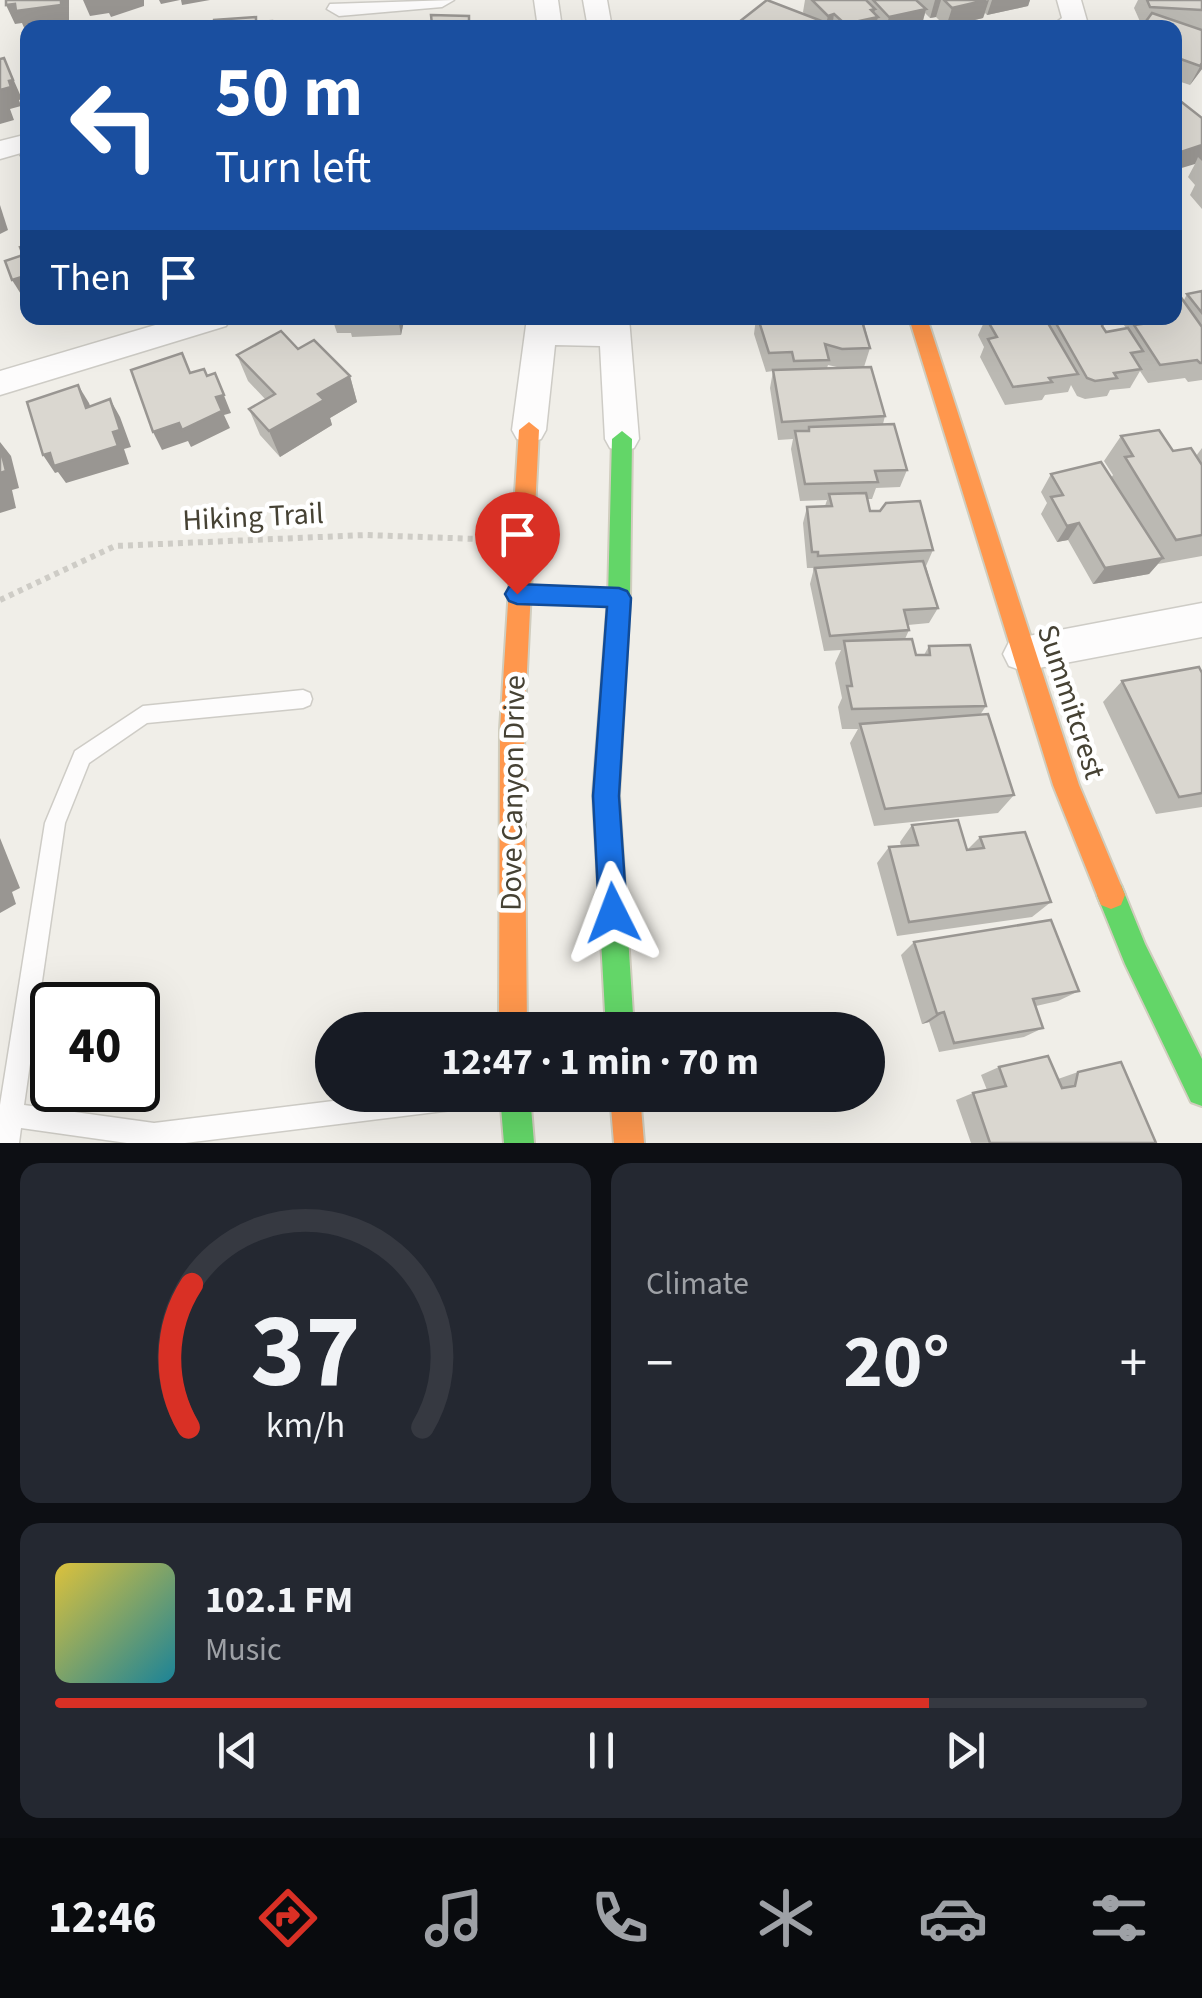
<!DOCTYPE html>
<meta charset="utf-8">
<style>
:root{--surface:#171b24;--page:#242831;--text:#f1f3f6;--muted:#9ea1a6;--line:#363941;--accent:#d93025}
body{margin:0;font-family:"Source Sans 3",sans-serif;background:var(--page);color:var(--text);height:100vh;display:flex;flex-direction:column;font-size:38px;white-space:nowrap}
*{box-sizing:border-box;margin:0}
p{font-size:32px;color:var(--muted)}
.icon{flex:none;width:55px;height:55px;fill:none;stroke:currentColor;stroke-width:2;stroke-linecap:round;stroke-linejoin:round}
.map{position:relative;height:1143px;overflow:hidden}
.drawer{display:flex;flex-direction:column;gap:20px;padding:20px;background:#0d0f14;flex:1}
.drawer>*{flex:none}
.hud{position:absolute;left:20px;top:20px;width:1162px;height:305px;border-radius:20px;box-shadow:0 10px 40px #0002;background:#1a4fa0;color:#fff;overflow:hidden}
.speed{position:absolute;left:30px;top:982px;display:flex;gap:20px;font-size:50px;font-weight:700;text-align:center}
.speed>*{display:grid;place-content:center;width:130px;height:130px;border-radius:50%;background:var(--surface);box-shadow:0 10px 40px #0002;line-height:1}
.speed .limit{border:5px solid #111;border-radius:15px;background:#fff;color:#111}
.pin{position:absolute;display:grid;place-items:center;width:85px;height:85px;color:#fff;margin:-102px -42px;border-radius:50% 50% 50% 0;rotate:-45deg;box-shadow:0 0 10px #0007}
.pin .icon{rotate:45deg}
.me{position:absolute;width:110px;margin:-55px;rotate:357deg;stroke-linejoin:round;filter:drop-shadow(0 0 8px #0008)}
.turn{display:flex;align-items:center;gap:35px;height:210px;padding:0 30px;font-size:45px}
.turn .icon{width:130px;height:130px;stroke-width:2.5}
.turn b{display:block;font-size:70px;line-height:85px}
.then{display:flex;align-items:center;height:95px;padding:0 30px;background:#0003;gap:20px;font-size:38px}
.big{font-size:75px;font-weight:700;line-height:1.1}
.drawer .tile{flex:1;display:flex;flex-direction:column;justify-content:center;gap:15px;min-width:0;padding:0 35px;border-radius:20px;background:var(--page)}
.drawer .dial{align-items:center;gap:0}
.dial svg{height:260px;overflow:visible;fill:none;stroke:var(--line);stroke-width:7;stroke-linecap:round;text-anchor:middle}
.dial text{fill:var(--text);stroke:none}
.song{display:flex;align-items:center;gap:30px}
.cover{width:120px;height:120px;border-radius:15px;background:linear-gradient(135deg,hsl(50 70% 55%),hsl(190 70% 35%))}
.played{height:10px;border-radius:5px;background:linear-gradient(90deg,var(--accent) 80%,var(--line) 80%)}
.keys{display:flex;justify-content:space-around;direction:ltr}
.heat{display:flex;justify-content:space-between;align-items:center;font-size:55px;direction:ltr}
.drawer .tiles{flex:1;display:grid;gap:20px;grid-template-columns:1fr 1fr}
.tile:last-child{grid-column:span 2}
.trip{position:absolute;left:315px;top:1012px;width:570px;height:100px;border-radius:50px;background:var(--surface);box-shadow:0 10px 40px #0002;font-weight:700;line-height:100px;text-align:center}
.tabs{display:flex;height:160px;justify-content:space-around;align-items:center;background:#090b0e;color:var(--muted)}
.tabs .icon{width:70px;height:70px}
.tabs .on{color:var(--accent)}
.tabs b{font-size:45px;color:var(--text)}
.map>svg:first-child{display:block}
</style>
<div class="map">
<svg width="1202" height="1143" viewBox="0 0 1202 1143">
<rect width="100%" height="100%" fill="#f0eee8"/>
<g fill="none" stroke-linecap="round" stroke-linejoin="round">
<g stroke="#ceccc6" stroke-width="3">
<g id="lane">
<polygon points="525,586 614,589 620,592 623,597 620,602 614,605 525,602 519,599 516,594 519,589"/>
<polygon points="303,690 310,693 312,699 310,705 303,708 147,723 89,763 65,823 24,1105 154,1123 382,1095 488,1095 484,1103 476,1107 185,1143 127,1143 21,1128 19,1143 0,1143 0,1105 45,823 75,751 143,706"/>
</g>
</g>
<g stroke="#ceccc6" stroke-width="3">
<g id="street">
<polygon points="454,0 442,7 339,16 327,9 330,4"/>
<polygon points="534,0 558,0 562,28 538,28"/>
<polygon points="583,0 607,0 612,28 588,28"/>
<polygon points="1057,0 1081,0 1087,21 1084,26 1049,28 1062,18"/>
<polygon points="28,134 28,151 0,159 0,141"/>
<polygon points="179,318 231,318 226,326 0,395 0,371"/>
<polygon points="527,318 599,323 599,318 629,318 639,439 634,448 622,452 610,448 605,439 600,346 555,345 546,430 541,439 529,443 517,439 512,430"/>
<polygon points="1202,603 1202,637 1023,671 1009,666 1003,654 1009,642 1023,637"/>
</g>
</g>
<g stroke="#d0cdbe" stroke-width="4">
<g id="fast">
<polygon points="622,431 632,439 630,598 619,795 634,1030 606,1030 593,795 608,598 612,439"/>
<polygon points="1111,881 1121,885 1145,944 1202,1059 1202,1106 1191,1102 1125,964 1097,895 1101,885"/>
<polygon points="500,1095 530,1095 534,1143 504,1143"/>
</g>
</g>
<g stroke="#d0cdbe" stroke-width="4">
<g id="slow">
<polygon points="909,318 927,318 1079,785 1125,895 1121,905 1111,909 1101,905 1053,785"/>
<polygon points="529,422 539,430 524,730 527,1030 499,1030 500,730 519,430"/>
<polygon points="610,1095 640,1095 644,1143 614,1143"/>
</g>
</g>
<polyline stroke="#ceccc6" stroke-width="6" stroke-dasharray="5 5" stroke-linecap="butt" points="0,600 115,546 366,535 477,539"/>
<use href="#lane" fill="#fdfcfc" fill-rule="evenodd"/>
<use href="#street" fill="#fdfcfc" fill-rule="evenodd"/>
<use href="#fast" fill="#63d668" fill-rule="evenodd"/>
<use href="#slow" fill="#ff974d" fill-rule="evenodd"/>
</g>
<g fill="#bbb9b3">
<polygon points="805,0 1030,0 1028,6 987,15 985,13 983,18 946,27 936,17 930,18 925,13 921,28 738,28 739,22 805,15 803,12"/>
<polygon points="1138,0 1202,0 1202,69 1190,85 1175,80 1175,28 1142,26 1134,8"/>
<polygon points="1202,118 1202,209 1190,195 1195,185 1188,177 1195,164"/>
<polygon points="1202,291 1202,380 1188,382 1185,378 1148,383 1140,371 1130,388 1110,390 1107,396 1085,399 1077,396 1071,385 1068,392 1045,395 1042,400 1005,405 980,357 984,347 978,335 986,318 1106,318 1102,326 1106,332 1126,328 1119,318 1175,318 1187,294"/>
<polygon points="313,318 412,318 412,322 404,321 401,335 352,337 351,333 337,333 334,324 314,323"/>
<polygon points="756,318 863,318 870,348 864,367 837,367 828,365 827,368 885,416 883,424 907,470 900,487 876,488 872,499 867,499 870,511 933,550 926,566 938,608 929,623 908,625 909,630 905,639 916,655 924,655 929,646 986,706 980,715 1014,795 998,813 874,826 850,743 858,729 842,729 838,707 842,698 835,663 841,650 824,651 810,584 813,572 813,568 807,568 803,523 807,507 825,506 827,500 800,501 791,449 793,439 778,440 770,388 773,371 766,372 754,334"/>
<polygon points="298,349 350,376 357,402 330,418 332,425 280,457 260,435 249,409 266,400 248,381 237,355"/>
<polygon points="1121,436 1173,451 1196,456 1202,448 1202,556 1158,564 1149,574 1093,584 1068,540 1057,542 1041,514 1047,503 1041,492 1051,474 1111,478 1113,475 1104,461"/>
<polygon points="1202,673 1202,807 1156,814 1103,702 1122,681"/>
<polygon points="912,825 967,850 980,837 1051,902 1032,917 897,936 877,863 889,847 901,846 900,842"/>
<polygon points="914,942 1079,991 1058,1001 1036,1006 1043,1028 1024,1037 939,1052 929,1022 922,1024 901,955"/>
<polygon points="999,1067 1058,1079 1078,1072 1156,1143 971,1143 956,1100 973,1093 987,1090 981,1075"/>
</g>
<g fill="#999692">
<polygon points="61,0 69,0 69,24 28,28 28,29 25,30 22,23 15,24 6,5"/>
<polygon points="83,0 144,0 144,6 111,17 109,13 90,16"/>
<polygon points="159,0 180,0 161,4"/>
<polygon points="181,0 210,0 182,5"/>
<polygon points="935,0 941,0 936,17 930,18"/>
<polygon points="989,0 983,18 946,27 952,8"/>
<polygon points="992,0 1030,0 1028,6 987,15"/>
<polygon points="875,9 873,18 878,17 875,28 844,28 845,24"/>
<polygon points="926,9 921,28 886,28 889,17"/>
<polygon points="834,14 832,28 825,28 828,16"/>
<polygon points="4,58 22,99 19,100 21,106 10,109 14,120 0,124 0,90"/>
<polygon points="1202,63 1202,69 1190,85"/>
<polygon points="1202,145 1202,161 1198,157 1195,164 1175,170 1175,154"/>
<polygon points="0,205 8,230 0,234"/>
<polygon points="28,275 28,298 24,299 12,280"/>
<polygon points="67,318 90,318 70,324"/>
<polygon points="398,318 403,318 404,321 401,335"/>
<polygon points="215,373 231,413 224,415 230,428 191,447 188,441 162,450 153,432 216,397"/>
<polygon points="350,376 357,402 330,418 332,425 280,457 269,431 318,394"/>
<polygon points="78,385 89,403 97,425 86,408"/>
<polygon points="110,399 120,417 131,447 124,449 129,464 66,483 58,472 55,473 43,455 113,432"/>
<polygon points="0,442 11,456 19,488 12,490 16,508 0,513"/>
<polygon points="1079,523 1068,540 1057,542 1067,526"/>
<polygon points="1163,558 1149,574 1093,584 1105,568"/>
<polygon points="0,838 20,888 12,892 16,904 0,913"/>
<polygon points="944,1012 929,1022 922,1024 937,1014"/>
</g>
<g fill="#dad7d0" stroke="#999692" stroke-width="2.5">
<polygon points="6,0 61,0 61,5 16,11 15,4 6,5"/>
<polygon points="767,0 832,25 829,28 752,28 739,22"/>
<polygon points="812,0 866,0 875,9 871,10 878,17 845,24 834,14 828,16"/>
<polygon points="873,0 916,0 926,9 889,17"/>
<polygon points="944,0 986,0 952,8"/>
<polygon points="1147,0 1202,0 1202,10 1150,7"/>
<polygon points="1152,13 1202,30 1202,63 1200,66 1175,57 1175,28 1141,28"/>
<polygon points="431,15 469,16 469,24 475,23 475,28 418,28 418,24 432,25"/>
<polygon points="256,17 256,22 272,21 272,28 213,28 214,20"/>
<polygon points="4,58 13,80 9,81 11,87 0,90 0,59"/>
<polygon points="1179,100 1202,118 1202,145 1175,154 1175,101"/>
<polygon points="28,154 28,173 21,156"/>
<polygon points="28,245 28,275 12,280 5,261 23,255 20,247"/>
<polygon points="1175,289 1202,327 1202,363 1200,363 1197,360 1160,365 1134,325 1156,322 1148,318 1175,318"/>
<polygon points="1202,291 1202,313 1187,294"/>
<polygon points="758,318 861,318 870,348 842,349 825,344 829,360 794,361 792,352 769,353"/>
<polygon points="986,318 1045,318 1078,374 1049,378 1052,382 1013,387 988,339 997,337"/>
<polygon points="1053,318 1106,318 1102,326 1106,332 1128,328 1143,351 1131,353 1141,369 1114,373 1117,378 1095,381 1087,378"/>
<polygon points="281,331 298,349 314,340 350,376 318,394 324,400 269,431 249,409 275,394 237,355"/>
<polygon points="182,353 190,373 204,369 207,376 215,373 224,395 216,397 222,411 182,430 179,423 153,432 131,370"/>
<polygon points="871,367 885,416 782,422 773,370"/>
<polygon points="78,385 86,408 110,399 120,430 113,432 118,446 54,466 50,453 43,455 27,402"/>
<polygon points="894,424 907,470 875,471 878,482 805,484 795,431 809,431 809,427"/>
<polygon points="1159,430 1173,451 1191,448 1202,465 1202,535 1176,540 1125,457 1133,456 1121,436"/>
<polygon points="0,447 6,471 0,473"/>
<polygon points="1101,462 1163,558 1105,568 1079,523 1067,526 1051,497 1063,495 1051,474"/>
<polygon points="866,493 870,511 880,511 886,503 920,501 933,550 818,556 818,552 812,552 807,507 832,506 829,494"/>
<polygon points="923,561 938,608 904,610 909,630 830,636 815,568"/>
<polygon points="912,639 916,655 930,655 929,646 970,645 986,706 852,709 847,686 852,686 844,641"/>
<polygon points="1199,667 1202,673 1202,793 1179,797 1122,681"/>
<polygon points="988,714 1014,795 885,809 860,724"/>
<polygon points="958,820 967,850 984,848 980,837 1025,832 1051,902 909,922 889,847 918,845 912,825"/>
<polygon points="1051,920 1079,991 1033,999 1043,1028 954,1043 944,1012 937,1014 914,942"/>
<polygon points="1048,1056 1062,1088 1075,1086 1078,1072 1121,1062 1156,1143 990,1143 973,1093 1006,1086 999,1067"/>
</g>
<polygon fill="#1a73e8" stroke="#114b97" stroke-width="2.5" points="517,584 619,588 627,591 631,598 619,796 627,913 623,923 613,927 603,923 599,913 593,796 607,607 517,604 509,601 505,594 509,587"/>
<g text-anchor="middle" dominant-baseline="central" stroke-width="9" stroke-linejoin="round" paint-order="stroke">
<g font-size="30" fill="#464234" stroke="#fff">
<text transform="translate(253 517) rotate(-3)">Hiking Trail</text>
<text transform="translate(1071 702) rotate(72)">Summitcrest</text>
<text transform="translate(513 793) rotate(-89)">Dove Canyon Drive</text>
</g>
</g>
</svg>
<div class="speed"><div class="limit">40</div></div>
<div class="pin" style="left:517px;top:594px;background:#d93025"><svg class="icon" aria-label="arrive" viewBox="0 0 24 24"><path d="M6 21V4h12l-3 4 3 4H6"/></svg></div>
<svg class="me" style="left:613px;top:913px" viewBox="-20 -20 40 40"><path d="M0-17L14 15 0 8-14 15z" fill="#1a73e8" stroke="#fff" stroke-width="4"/></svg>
<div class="trip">12:47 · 1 min · 70 m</div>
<div class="hud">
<div class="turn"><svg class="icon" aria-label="left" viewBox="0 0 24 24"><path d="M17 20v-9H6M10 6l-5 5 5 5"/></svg><div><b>50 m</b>Turn left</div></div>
<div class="then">Then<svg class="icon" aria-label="arrive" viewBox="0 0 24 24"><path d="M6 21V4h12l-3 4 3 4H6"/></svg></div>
</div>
</div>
<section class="drawer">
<div class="tiles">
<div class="tile dial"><svg viewBox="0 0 100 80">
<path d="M14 69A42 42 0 1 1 86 69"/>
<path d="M14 69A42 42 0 0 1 15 25" stroke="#d93025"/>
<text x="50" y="56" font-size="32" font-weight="700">37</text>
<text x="50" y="72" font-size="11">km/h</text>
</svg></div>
<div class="tile"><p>Climate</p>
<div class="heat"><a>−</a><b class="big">20°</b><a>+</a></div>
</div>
<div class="tile">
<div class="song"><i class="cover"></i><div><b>102.1 FM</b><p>Music</p></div></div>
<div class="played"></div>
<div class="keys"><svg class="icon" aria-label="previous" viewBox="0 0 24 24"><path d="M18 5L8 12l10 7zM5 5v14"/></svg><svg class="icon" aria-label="pause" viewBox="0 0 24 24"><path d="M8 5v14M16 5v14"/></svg><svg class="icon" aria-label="next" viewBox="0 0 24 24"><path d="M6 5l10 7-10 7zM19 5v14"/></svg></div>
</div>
</div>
</section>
<nav class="tabs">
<b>12:46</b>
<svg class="icon on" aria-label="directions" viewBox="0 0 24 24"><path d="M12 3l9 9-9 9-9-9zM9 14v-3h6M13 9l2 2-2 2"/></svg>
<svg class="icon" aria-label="music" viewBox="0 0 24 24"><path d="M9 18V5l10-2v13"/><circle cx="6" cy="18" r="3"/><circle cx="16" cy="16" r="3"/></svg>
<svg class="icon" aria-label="phone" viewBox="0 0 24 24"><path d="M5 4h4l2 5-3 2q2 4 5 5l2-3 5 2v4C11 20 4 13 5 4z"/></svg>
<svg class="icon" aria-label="climate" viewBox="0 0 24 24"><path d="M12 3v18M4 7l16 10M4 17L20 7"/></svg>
<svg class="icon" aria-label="car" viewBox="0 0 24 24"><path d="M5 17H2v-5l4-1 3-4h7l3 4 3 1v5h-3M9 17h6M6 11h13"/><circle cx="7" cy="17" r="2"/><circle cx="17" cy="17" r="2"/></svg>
<svg class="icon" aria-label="filters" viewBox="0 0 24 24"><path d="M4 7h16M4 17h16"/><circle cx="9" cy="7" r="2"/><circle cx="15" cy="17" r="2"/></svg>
</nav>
